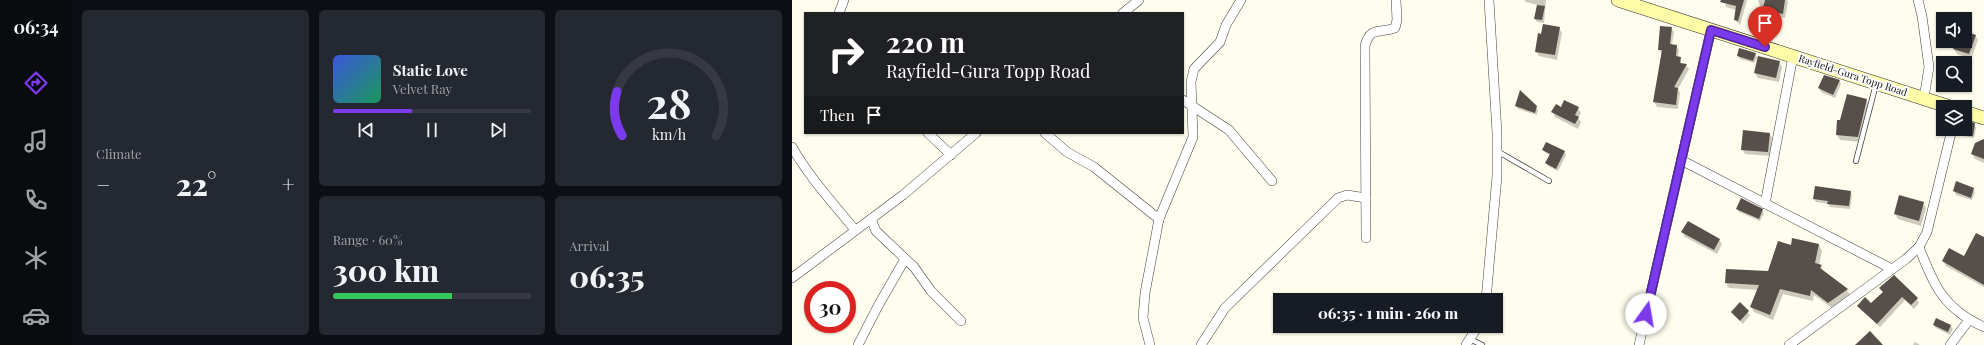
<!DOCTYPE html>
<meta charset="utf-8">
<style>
:root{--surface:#171b24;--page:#242831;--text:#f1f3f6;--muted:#9ea1a6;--line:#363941;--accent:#7c3aed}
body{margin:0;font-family:"Playfair Display",serif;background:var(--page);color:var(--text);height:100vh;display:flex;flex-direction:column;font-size:15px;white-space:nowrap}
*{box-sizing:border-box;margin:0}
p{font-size:13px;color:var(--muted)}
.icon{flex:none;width:22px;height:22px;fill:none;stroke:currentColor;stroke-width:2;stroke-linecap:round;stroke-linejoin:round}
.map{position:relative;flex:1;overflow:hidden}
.side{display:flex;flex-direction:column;gap:10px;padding:10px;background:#0d0f14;width:720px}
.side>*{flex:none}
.guide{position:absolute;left:12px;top:12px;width:380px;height:122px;border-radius:0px;box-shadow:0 1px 3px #0004;background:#202124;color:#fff;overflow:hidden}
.controls{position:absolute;left:1144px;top:12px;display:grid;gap:8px}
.controls a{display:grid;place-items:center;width:36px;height:36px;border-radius:0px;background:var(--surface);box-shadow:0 1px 3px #0004;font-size:20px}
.speed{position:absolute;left:12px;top:281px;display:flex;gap:8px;font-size:20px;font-weight:700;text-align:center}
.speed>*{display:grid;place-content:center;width:52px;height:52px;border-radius:50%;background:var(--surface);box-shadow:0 1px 3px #0004;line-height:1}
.speed .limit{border:6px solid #d22;background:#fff;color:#111}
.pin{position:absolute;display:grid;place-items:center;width:34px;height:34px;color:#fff;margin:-41px -17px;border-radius:50% 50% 50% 0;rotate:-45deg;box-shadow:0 0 4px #0007}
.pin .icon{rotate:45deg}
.me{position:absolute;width:44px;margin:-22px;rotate:13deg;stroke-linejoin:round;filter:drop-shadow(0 0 3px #0008)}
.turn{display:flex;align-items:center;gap:14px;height:84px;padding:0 16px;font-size:18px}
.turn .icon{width:52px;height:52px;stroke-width:2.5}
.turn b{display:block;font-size:28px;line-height:34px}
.then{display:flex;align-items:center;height:38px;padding:0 16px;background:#0003;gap:8px;font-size:15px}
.big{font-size:30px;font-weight:800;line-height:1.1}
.side .card{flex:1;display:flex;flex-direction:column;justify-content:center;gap:6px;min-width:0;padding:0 14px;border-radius:6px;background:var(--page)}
.side .dial{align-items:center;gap:0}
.dial svg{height:104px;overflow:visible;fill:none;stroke:var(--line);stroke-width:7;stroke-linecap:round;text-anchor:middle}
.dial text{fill:var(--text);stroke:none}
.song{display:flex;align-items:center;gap:12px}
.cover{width:48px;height:48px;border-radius:6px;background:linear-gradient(135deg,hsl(230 70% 55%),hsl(150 70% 35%))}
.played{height:4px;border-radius:2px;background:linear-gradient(90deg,var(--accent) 40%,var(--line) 40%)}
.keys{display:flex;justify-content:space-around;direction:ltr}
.heat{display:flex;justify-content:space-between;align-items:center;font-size:22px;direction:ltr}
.charge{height:6px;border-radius:3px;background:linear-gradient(90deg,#34c759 60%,var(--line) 0)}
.side .tiles{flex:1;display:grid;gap:10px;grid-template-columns:repeat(3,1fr)}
.card:first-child{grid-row:span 2}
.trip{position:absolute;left:481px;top:293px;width:230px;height:40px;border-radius:0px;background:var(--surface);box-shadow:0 1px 3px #0004;font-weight:800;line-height:40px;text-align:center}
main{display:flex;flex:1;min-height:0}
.tab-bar{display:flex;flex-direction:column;width:72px;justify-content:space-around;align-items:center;background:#090b0e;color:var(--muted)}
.tab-bar .icon{width:28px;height:28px}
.tab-bar .selected{color:var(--accent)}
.tab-bar b{font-size:18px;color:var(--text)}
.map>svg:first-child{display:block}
</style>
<main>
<nav class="tab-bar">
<b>06:34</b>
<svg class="icon selected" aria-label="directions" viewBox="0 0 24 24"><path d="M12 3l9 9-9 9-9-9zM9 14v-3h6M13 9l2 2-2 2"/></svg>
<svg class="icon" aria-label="music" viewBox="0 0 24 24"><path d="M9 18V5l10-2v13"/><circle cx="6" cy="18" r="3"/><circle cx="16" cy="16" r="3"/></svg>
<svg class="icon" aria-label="phone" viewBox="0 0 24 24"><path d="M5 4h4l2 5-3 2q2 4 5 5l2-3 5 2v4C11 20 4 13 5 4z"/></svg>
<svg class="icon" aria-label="climate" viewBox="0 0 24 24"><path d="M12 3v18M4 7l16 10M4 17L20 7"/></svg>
<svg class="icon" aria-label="car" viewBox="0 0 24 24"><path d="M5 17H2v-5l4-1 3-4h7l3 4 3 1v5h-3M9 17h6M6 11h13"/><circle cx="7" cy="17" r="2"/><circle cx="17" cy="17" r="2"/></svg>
</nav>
<section class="side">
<div class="tiles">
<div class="card"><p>Climate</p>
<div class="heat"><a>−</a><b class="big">22°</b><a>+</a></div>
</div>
<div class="card">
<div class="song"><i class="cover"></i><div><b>Static Love</b><p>Velvet Ray</p></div></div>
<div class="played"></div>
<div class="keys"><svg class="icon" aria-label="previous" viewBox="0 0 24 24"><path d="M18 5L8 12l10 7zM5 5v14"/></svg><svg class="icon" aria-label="pause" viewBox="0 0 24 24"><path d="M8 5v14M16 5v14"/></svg><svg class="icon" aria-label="next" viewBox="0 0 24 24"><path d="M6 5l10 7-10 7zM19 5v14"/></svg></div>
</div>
<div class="card dial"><svg viewBox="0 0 100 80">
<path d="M14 69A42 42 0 1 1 86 69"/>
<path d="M14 69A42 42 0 0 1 10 35" stroke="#7c3aed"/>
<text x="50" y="56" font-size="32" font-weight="700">28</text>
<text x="50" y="72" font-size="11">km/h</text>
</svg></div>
<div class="card"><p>Range · 60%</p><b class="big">300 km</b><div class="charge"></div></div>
<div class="card"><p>Arrival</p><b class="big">06:35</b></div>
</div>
</section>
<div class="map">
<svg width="1192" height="345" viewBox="0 0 1192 345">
<rect width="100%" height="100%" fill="#fffded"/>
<g fill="#0003">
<polygon points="732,0 754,0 752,23 745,22 743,19 745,5 734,2"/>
<polygon points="932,0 955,0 948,25 943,20 944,10 934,7"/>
<polygon points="966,0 995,0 996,2 993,18 990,17 989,21 978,19 973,6 968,6"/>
<polygon points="767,28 770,33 765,60 747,56 744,51 750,35"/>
<polygon points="879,28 882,32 880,45 884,46 887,50 886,57 888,58 890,64 894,65 897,69 886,89 888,93 886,109 865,107 862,102 870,54 867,50"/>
<polygon points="1173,32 1183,35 1186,40 1179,59 1165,54 1162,49 1164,46 1161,41 1173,41"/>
<polygon points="963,54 965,57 987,62 990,67 987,82 966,78 963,73 966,59 964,59 963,63 948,59 946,56"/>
<polygon points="1047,81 1049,84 1043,98 1029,92 1027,88"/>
<polygon points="1074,100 1077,105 1069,142 1048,140 1045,135 1049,121"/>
<polygon points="724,106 744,107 746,110 745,115 726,109"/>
<polygon points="769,108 786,108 789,113 786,118 789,122 786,129 763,117 761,112"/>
<polygon points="1173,123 1182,124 1184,128 1182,138 1173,136 1171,133"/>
<polygon points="977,133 980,138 978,156 953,154 950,149"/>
<polygon points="1192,140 1192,163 1183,159 1180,154"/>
<polygon points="751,150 772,152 774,155 766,171 756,166 754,163 758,156"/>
<polygon points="1181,188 1183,192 1180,200 1164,195 1162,191"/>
<polygon points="1058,192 1060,195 1058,209 1038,207 1037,204 1024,202 1022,199"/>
<polygon points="1131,203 1134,208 1129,226 1106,219 1103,214"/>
<polygon points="945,209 970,210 972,213 968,221 947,212"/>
<polygon points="890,232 927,240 930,244 925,254 893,237"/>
<polygon points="1192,238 1192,287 1154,266 1151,261 1172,257"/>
<polygon points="1027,245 1030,251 1027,265 1029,266 1031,272 1055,290 1058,295 1040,308 1022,295 1021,301 991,294 981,320 962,312 959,307 966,290 937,288 934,283 977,272 1000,246"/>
<polygon points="1089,288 1125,299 1127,303 1122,309 1113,300 1088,327 1066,306 1079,304 1091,293"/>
<polygon points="948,304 958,315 951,324 940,312"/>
<polygon points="1144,319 1159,326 1161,329 1158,335 1144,328 1142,325"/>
<polygon points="1123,342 1128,345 1121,345"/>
</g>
<g fill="#574f49">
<polygon points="929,0 952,0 946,21 942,20 944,6 928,2"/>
<polygon points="973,0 993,0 991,14 987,13 986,17 975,15 976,9 971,8"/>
<polygon points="745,5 753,6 750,20 742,19"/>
<polygon points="751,24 768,27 763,55 743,52 746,33 749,34"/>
<polygon points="868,26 880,27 878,44 885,45 884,56 889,57 888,63 895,64 882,87 886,88 884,105 861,102 870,50 866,50"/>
<polygon points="1173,31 1184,35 1177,54 1161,49 1164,41 1173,41"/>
<polygon points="947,48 964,53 961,61 945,56"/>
<polygon points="966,56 988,61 984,78 962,73"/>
<polygon points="1032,75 1048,80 1041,95 1026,88"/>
<polygon points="728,90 745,106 743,113 723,106"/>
<polygon points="1055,94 1075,99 1066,137 1044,135 1045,120 1048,120"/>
<polygon points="772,100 787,107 783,115 787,117 783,124 759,112 764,104 769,107"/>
<polygon points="1173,120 1183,123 1181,136 1173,134"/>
<polygon points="951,130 978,133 976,152 949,150"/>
<polygon points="1192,139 1192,159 1179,154 1183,143"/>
<polygon points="754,142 773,151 764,169 753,163 758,154 750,150"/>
<polygon points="1164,181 1182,188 1179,198 1161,191"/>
<polygon points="1023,186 1059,191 1057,206 1035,204 1036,201 1021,199"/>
<polygon points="1107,195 1132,202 1127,221 1102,214"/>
<polygon points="949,198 971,209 967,219 944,209"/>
<polygon points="896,221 928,239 922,250 889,232"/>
<polygon points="1184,233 1192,237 1192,285 1150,261 1157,248 1172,256"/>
<polygon points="1000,238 1027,244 1023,263 1030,265 1028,268 1056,289 1036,303 1019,290 1018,296 988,289 978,315 958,307 967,285 933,283 934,269 976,271 986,241 999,245"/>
<polygon points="1102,275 1126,298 1119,305 1110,297 1085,324 1065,306 1073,297 1079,303 1091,292 1087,288"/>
<polygon points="948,302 957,311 948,321 939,312"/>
<polygon points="1144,318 1159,325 1156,332 1141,325"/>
<polygon points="1078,331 1091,345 1063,345"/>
</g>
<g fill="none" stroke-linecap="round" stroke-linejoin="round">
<g stroke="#404040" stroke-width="6">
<g id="lane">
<polyline points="705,151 757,181"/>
<polyline points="1064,161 1084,84"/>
<polyline points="678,339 690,345"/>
</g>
</g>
<g stroke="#404040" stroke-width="10">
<g id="street">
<polyline points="1126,0 1130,16 1137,67 1132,98"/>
<polyline points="47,13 52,0"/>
<polyline points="331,13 347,0"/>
<polyline points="391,100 437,130 480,181"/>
<polyline points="136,133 159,155"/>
<polyline points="253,133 275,152 302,167 367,219"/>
<path d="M0 147C17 177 41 203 63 230"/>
<polyline points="889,160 1100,269"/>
<polyline points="973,204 1001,56"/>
<polyline points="79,219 84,231 122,267 139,291 169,321"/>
<path d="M574 238 573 46C578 26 587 34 603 28L605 20 604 0"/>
<path d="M1127 247C1142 286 1152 309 1192 327"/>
<polyline points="0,278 111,195 184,133"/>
<polyline points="694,300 705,176 705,133 697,0"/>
<polyline points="66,345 86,306 113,259"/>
<polyline points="358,345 351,318 353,293 367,219 401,137 399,82 402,69 428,42 434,25 449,0"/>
<polyline points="409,345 433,308 546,198 555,195 574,198"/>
<polyline points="674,345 686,326"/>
<polyline points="847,345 919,30"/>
<polyline points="997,345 1114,259 1127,247 1135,232 1160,129"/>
<polyline points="1158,345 1177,320"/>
</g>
</g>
<g stroke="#2f2f2f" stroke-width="14">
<g id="secondary">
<polyline points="826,0 1158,107"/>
<polyline points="1173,112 1192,118"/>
</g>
</g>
<use href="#lane" stroke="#fff" stroke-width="4.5"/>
<use href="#street" stroke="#fff" stroke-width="9"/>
<use href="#secondary" stroke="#fffca8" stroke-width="13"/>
</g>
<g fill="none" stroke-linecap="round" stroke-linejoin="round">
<g stroke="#51269a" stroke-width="10">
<polyline id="route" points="854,314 919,30 973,47"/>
</g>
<use href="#route" stroke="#7c3aed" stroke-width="7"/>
</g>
<g text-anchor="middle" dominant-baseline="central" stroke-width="4" stroke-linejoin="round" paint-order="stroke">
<g font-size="10" fill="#0d0d0d" stroke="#fff">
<text transform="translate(1061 75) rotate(18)">Rayfield-Gura Topp Road</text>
</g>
</g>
</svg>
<div class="controls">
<a><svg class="icon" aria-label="sound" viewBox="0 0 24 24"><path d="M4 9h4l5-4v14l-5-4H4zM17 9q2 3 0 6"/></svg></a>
<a><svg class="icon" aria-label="search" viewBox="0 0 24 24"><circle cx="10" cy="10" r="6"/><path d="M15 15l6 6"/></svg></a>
<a><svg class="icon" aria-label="layers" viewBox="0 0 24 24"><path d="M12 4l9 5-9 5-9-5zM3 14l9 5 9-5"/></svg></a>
</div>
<div class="speed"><div class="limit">30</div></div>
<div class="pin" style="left:973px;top:47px;background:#d93025"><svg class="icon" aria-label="arrive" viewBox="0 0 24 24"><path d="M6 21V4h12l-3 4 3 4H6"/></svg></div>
<svg class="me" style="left:854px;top:314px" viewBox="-20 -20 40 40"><circle r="19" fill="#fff"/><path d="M0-13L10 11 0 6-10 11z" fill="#7c3aed"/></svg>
<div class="trip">06:35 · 1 min · 260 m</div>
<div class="guide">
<div class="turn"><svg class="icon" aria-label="right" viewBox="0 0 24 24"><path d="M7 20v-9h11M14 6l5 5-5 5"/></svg><div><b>220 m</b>Rayfield-Gura Topp Road</div></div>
<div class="then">Then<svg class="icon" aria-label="arrive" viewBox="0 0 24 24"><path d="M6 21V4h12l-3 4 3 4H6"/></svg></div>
</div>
</div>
</main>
